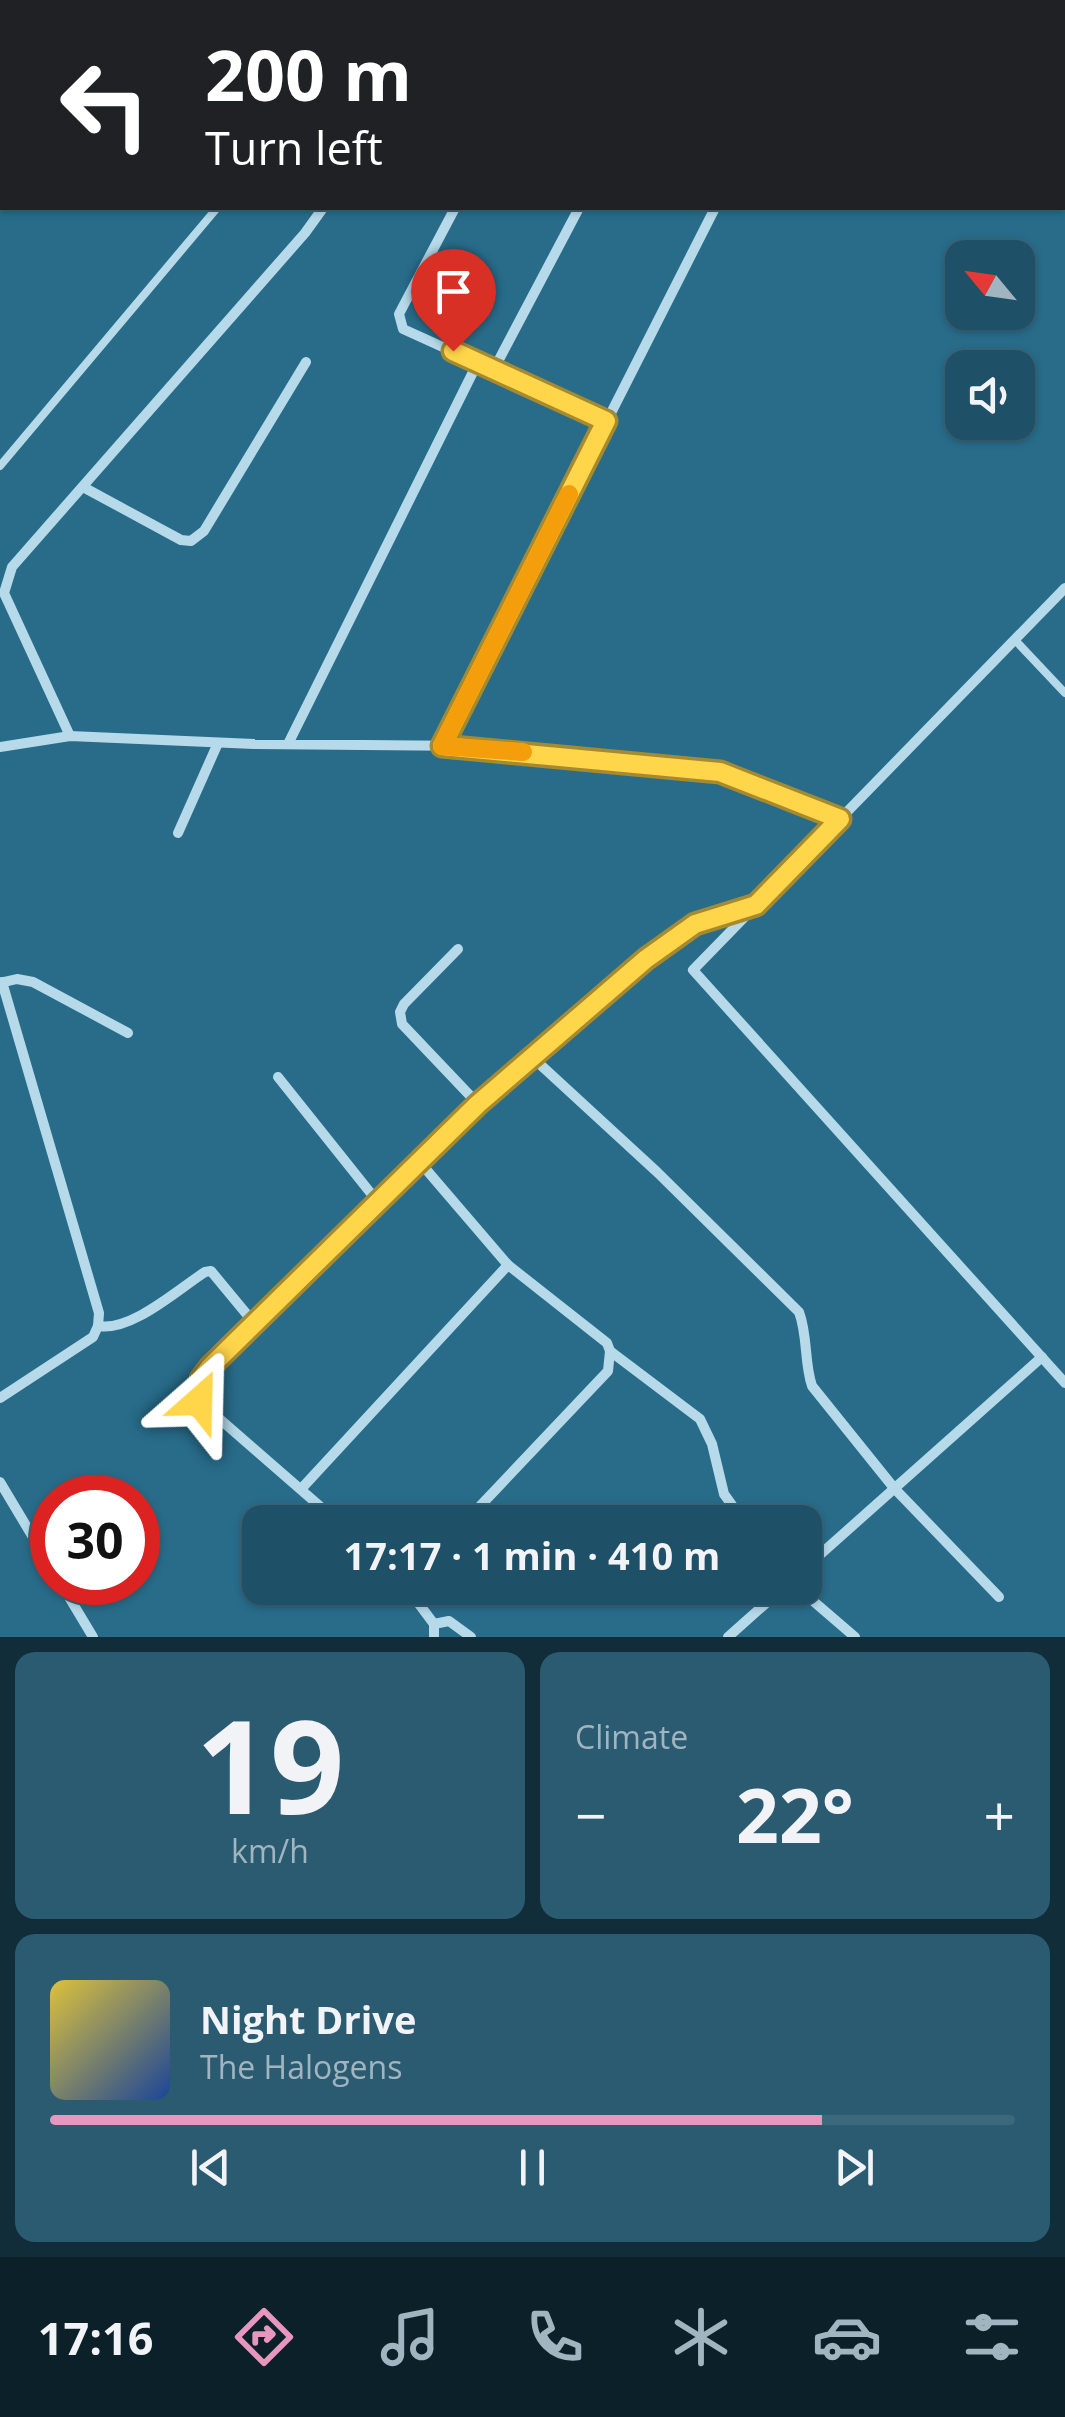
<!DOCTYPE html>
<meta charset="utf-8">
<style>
:root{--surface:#1e5168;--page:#2b5b71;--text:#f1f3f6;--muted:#a1b5c0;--line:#3c687c;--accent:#e797bd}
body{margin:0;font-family:"Open Sans",sans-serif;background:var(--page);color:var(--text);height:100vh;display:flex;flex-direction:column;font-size:38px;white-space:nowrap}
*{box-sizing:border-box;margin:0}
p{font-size:32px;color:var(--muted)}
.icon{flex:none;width:55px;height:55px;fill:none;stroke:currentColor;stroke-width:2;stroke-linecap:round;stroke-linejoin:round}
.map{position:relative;height:1637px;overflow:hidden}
.drawer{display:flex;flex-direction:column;gap:15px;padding:15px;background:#102d39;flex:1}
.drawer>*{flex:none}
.banner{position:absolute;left:0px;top:0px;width:1065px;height:210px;box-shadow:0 2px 8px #0004,0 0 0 2px var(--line);background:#202124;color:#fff;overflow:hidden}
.needle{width:65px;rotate:299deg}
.controls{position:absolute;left:945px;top:240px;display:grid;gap:20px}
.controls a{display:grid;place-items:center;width:90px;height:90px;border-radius:20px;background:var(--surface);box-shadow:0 2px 8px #0004,0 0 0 2px var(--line);font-size:50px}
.speed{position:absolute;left:30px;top:1475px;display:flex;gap:20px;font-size:50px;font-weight:700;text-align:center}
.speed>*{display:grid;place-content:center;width:130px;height:130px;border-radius:50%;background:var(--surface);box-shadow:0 2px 8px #0004,0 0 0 2px var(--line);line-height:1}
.speed .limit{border:15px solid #d22;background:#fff;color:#111}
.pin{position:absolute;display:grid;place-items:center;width:85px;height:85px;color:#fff;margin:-102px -42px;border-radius:50% 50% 50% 0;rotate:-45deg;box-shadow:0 0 10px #0007}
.pin .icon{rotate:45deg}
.me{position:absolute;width:110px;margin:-55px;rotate:25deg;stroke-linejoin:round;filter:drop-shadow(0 0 8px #0008)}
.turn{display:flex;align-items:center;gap:35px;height:210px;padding:0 40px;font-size:45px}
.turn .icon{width:130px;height:130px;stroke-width:2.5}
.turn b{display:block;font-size:70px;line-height:85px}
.big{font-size:75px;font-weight:700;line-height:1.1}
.drawer .card{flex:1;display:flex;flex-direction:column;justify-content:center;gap:15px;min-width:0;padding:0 35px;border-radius:20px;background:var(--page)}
.drawer .dial{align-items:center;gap:0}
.dial b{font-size:130px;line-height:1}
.song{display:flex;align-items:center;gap:30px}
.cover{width:120px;height:120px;border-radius:15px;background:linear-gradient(135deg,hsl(50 70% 55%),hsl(220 70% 35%))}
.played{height:10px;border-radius:5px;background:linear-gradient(90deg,var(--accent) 80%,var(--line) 80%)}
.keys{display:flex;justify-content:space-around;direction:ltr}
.heat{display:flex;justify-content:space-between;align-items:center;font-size:55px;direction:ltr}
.drawer .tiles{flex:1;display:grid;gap:15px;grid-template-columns:1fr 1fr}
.card:last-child{grid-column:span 2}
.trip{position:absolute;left:242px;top:1505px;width:580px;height:100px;border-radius:20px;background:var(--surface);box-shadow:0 2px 8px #0004,0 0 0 2px var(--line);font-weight:700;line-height:100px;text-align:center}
.tabs{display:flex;height:160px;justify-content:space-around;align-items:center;background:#0c202a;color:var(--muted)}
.tabs .icon{width:70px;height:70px}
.tabs .current{color:var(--accent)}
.tabs b{font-size:45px;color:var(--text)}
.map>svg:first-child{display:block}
</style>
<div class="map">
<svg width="1065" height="1637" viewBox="0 0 1065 1637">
<rect width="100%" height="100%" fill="#286c8a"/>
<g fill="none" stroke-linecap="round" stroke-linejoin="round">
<g stroke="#b6dae9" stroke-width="8">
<polyline points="48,0 50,2"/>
<polyline points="932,0 935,2"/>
<polyline points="33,2 35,0"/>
<polyline points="0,39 2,36"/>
<polyline points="1062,125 1065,128"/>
<polyline points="0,466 217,208"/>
<polyline points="1015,640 1065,693"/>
</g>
<g stroke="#b6dae9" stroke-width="10">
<polyline points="563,2 564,0"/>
<polyline points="455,208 399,314 403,329 606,421"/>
<polyline points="494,369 579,208"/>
<polyline points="83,487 181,540 191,541 204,531 306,362"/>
<polyline points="1065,588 693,970 1065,1383"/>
<polyline points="70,736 4,593 12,567 305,233 323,208"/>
<polyline points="288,744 478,362"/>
<polyline points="442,746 715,208"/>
<polyline points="0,747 70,736 254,744 473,746 720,772 840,819"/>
<polyline points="178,833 218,743"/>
<polyline points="458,949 404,1004 400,1012 402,1024 478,1104"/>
<polyline points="0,983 17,979 33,982 128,1033"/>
<path d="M532 1057 657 1172 799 1312C808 1336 804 1362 812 1386L894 1488 999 1597"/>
<polyline points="278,1077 377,1201"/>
<polyline points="418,1160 508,1265 607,1343 610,1351 608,1371 465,1522"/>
<path d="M98 1326C131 1332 177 1290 205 1272L211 1271 254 1323"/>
<polyline points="610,1351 700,1419 712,1444 724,1494 744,1522"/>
<polyline points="0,1398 93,1337 98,1326 99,1313 2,982"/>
<polyline points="0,1482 52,1569"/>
<polyline points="302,1488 508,1265"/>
<path d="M338 1522 199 1401C197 1386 202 1378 210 1367L478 1104 647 959 695 924 755 905"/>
<polyline points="805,1568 1042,1357"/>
<polyline points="60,1582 93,1637"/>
<polyline points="407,1588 434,1624 434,1637"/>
<polyline points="798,1588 855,1637"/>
<polyline points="434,1624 449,1621 471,1637"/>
<polyline points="728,1637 783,1588"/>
</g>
</g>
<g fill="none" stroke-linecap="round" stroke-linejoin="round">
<g stroke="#a68a30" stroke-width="25">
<polyline id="route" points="199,1401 201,1379 210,1367 478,1104 646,959 695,924 756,905 840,819 720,772 442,746 606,421 453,351"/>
</g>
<use href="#route" stroke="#ffd54a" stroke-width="18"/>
<polyline stroke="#f59e0b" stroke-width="18" points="523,752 442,746 569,494"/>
</g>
</svg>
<div class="controls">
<a><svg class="needle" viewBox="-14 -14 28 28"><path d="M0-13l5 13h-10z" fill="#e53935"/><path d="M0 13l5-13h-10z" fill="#a1b5c0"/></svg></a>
<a><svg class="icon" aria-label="sound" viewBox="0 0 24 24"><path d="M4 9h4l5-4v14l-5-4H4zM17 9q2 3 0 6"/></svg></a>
</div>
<div class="speed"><div class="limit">30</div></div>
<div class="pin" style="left:453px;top:351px;background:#d93025"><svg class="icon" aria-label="arrive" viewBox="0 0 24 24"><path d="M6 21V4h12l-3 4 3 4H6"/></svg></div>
<svg class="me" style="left:199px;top:1401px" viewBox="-20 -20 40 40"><path d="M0-17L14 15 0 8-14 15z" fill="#ffd54a" stroke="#fff" stroke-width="4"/></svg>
<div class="trip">17:17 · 1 min · 410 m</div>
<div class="banner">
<div class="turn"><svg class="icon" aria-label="left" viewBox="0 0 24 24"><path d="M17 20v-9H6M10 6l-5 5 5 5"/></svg><div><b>200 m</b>Turn left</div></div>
</div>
</div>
<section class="drawer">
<div class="tiles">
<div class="card dial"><b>19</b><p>km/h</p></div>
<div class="card"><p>Climate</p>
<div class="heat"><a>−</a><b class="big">22°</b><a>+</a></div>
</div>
<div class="card">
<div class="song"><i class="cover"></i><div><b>Night Drive</b><p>The Halogens</p></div></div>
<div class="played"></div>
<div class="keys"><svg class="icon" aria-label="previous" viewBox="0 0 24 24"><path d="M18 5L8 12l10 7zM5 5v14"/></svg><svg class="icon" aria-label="pause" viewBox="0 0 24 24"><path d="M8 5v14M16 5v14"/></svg><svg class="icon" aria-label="next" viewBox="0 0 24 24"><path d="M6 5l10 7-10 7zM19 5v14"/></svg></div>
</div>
</div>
</section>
<nav class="tabs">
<b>17:16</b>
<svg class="icon current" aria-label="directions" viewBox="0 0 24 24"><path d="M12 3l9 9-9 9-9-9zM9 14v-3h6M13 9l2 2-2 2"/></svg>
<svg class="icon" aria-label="music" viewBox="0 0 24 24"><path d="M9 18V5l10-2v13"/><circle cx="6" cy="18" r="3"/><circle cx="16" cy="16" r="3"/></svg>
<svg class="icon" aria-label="phone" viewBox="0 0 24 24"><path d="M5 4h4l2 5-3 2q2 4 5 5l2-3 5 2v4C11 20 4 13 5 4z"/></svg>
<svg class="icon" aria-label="climate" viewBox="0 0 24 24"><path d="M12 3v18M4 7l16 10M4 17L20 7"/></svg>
<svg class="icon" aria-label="car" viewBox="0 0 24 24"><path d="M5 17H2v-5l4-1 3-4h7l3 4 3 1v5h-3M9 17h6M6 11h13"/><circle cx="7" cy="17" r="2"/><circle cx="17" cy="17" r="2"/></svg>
<svg class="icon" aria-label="filters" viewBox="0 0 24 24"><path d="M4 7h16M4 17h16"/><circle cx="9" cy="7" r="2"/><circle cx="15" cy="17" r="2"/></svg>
</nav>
